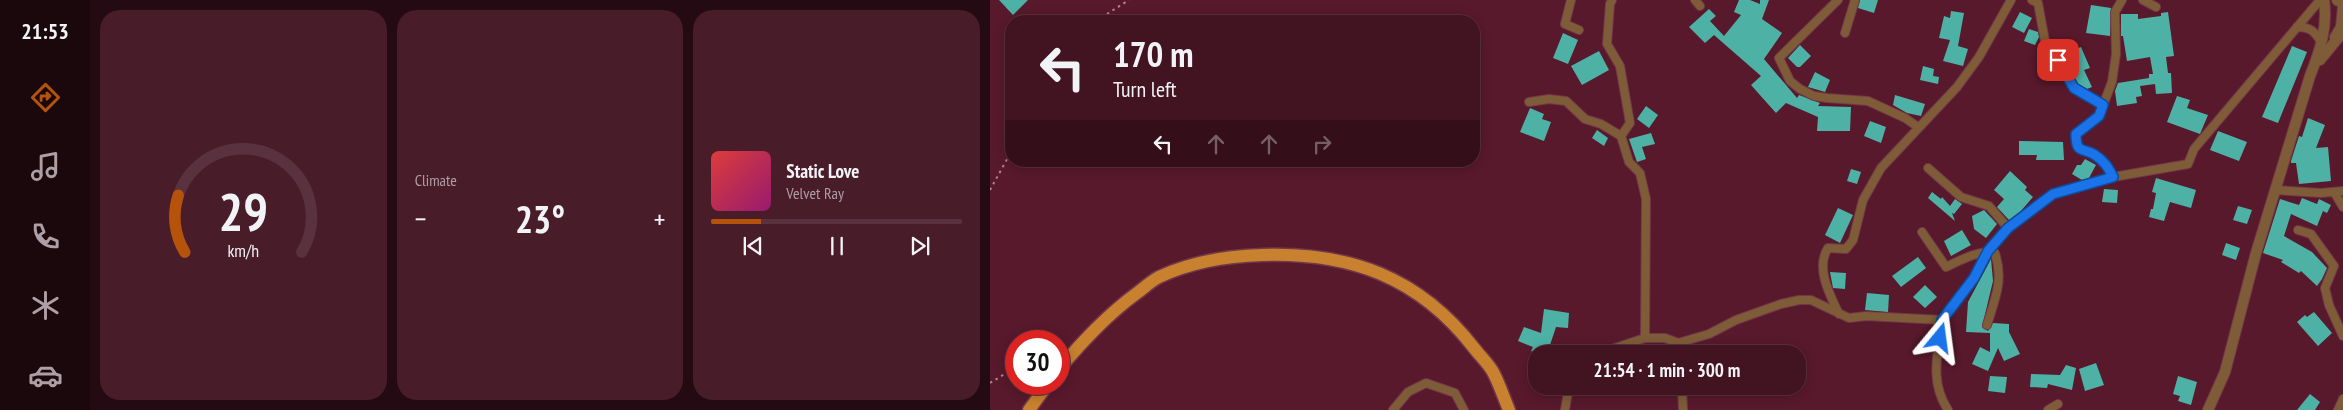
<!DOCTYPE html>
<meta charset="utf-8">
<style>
:root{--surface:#421321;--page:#491c2a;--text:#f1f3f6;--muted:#ae9ea5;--line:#5a323f;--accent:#b45309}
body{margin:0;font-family:"PT Sans Narrow",sans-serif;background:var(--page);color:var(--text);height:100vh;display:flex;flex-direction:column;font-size:19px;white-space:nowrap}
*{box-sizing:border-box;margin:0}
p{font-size:16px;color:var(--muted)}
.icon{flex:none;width:28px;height:28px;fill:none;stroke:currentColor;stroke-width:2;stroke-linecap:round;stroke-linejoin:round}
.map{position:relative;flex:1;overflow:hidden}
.details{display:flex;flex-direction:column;gap:10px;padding:10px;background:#240a12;width:900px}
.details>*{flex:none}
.banner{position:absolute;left:15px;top:15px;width:475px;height:152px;border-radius:20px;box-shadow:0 2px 12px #0003,0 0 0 1px var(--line);background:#421321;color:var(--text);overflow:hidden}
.speed{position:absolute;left:15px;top:330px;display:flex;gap:10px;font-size:25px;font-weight:700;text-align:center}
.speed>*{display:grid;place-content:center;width:65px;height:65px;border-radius:50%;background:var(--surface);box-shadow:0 2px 12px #0003,0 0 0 1px var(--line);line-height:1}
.speed .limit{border:8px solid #d22;background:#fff;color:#111}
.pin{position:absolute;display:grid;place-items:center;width:42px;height:42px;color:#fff;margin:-21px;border-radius:10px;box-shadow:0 2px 8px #0006}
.me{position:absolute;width:55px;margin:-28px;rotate:16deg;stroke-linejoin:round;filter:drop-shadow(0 0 4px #0008)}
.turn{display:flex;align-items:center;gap:18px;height:105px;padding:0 25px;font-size:22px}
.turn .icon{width:65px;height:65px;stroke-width:2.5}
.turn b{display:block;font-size:35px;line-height:42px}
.lanes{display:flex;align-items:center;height:48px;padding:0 25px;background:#0003;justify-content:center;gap:25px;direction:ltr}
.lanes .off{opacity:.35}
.big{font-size:38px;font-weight:600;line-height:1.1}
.details .card{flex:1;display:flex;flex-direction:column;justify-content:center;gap:8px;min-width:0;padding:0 18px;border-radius:20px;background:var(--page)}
.details .dial{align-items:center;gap:0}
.dial svg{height:130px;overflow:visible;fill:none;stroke:var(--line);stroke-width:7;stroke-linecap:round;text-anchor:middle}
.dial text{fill:var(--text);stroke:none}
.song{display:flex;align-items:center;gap:15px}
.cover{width:60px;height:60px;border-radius:8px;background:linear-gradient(135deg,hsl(0 70% 55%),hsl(320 70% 35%))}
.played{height:5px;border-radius:2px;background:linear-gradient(90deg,var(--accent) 20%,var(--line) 20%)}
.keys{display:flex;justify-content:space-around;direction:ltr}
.heat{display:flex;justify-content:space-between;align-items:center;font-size:28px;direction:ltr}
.details .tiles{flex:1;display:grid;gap:10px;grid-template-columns:repeat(3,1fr)}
.trip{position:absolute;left:538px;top:345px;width:278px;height:50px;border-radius:20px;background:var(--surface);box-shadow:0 2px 12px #0003,0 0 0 1px var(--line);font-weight:600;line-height:50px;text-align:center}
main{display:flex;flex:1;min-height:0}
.menu{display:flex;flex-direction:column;width:90px;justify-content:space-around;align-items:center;background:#1a080d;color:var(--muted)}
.menu .icon{width:35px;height:35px}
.menu .active{color:var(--accent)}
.menu b{font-size:22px;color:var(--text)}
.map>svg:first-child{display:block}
</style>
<main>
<nav class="menu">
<b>21:53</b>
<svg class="icon active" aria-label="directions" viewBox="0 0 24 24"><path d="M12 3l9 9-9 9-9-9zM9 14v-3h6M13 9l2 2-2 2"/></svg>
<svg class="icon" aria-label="music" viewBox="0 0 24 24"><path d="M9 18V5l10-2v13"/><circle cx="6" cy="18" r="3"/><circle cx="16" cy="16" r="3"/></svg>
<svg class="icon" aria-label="phone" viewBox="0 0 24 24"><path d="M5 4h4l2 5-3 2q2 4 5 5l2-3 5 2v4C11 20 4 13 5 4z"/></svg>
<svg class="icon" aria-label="climate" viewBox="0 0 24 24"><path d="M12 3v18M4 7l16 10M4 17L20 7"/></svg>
<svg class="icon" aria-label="car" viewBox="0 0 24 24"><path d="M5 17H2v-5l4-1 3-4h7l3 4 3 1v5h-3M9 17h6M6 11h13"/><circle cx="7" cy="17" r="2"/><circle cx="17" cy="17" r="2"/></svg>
</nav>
<section class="details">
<div class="tiles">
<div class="card dial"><svg viewBox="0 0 100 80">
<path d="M14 69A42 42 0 1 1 86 69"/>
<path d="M14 69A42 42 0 0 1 10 34" stroke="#b45309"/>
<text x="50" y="56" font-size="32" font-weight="700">29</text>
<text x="50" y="72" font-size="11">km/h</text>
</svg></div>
<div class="card"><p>Climate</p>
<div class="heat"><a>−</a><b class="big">23°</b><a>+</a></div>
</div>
<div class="card">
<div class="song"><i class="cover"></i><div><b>Static Love</b><p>Velvet Ray</p></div></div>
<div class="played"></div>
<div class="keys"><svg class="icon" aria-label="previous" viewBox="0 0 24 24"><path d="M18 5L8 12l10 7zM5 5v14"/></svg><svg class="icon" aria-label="pause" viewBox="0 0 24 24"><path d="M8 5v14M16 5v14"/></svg><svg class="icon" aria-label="next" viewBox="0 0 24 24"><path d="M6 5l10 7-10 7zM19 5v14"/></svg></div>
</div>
</div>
</section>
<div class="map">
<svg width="1353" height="410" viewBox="0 0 1353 410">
<rect width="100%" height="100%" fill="#58192c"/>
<g fill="#4eb1a6">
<polygon points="9,0 38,0 23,15"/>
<polygon points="749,0 760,0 770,4 770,0 779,0 772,19 792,33 774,59 807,98 809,95 830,103 828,106 861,107 860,131 827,131 828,117 796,103 786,113 761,85 771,76 724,35 715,43 699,27 719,9 726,16 720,21 734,36 751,15 744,12"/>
<polygon points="870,0 888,0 884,13 868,8"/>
<polygon points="1101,5 1121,8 1120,36 1096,33"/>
<polygon points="961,11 974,13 968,46 978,49 973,66 953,61 960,40 949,38 954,16 960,18"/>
<polygon points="1030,12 1042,18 1034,33 1022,27"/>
<polygon points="1178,12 1184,56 1176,57 1178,73 1181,73 1182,93 1166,94 1165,84 1150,86 1152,96 1146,97 1147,103 1127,106 1125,91 1128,83 1159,78 1159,74 1163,74 1160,57 1137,61 1133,36 1131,36 1131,14 1148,14 1148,19 1171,16 1171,13"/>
<polygon points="1039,29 1048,32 1049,37 1045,45 1034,41"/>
<polygon points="573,33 588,40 578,64 563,58"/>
<polygon points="810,45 821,56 810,67 807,67 798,58"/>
<polygon points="1302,46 1317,52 1288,123 1272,117"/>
<polygon points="1091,47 1100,68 1094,70 1102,87 1097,89 1088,84 1071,55"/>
<polygon points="609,51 619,70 592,85 581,66"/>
<polygon points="933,66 944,69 943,76 949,77 948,84 930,80"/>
<polygon points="825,72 840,80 835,92 818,87"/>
<polygon points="905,95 935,104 931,116 917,113 903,105"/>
<polygon points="1187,96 1200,100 1197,108 1218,115 1210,134 1177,122"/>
<polygon points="656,106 668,115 659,128 647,119"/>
<polygon points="540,108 554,114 552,119 561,122 554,141 530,132"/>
<polygon points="1318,118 1335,125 1326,148 1338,147 1341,181 1309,184 1306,163 1301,163 1301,161 1309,136 1312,137"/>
<polygon points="880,121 896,127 891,143 874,136"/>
<polygon points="607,130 618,138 614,146 602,138"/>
<polygon points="1228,131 1257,142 1249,161 1220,150"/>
<polygon points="661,133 665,144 652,147 656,159 647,162 639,139"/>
<polygon points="1029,141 1073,142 1074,160 1046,160 1047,155 1029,155"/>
<polygon points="1095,159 1106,165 1099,178 1092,180 1082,174 1087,165 1091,165"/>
<polygon points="861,169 871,172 867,184 857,181"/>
<polygon points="1020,171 1037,187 1035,190 1043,197 1030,212 1019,220 1007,207 1014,199 1004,190"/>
<polygon points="1166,178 1206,190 1201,208 1180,202 1174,221 1159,217 1161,209 1163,209 1166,193 1162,192"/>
<polygon points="1114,189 1128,190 1127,203 1112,202"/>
<polygon points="942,192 951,199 952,197 960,206 965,199 972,204 964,214 962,213 965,221 938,198"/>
<polygon points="1312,198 1327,204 1329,199 1341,205 1337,213 1333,211 1327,226 1301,214 1294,236 1322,252 1337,268 1332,279 1327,286 1311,271 1309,273 1291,262 1293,260 1273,253 1290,199 1309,205"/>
<polygon points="1248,206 1262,210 1257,224 1243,220"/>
<polygon points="848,208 863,215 850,243 835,235"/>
<polygon points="994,210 1007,224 996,238 984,229 982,216"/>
<polygon points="972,230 981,245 961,256 954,241"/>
<polygon points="1236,243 1250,248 1246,260 1232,255"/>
<polygon points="928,257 936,268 911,287 902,276"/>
<polygon points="1001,259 1003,281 992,327 998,331 1003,323 1019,324 1019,332 1030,354 1014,361 1008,348 998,371 982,364 990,347 1000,352 1000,333 976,332 978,302"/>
<polygon points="840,272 856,273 855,289 843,288"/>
<polygon points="935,285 947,297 935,308 923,297"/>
<polygon points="877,293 899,295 898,312 875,310"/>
<polygon points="554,309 579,313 578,328 566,327 557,354 549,354 541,351 543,347 528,341 534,327 551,333"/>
<polygon points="1324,312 1342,333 1328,346 1307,322 1315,315 1317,317"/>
<polygon points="1106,363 1114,385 1095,391 1089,369"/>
<polygon points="1076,365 1086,368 1082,390 1058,384 1057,388 1040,387 1041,374 1070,375"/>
<polygon points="1000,376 1017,377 1015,393 998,391"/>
<polygon points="1188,376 1207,382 1201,405 1188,401 1190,396 1183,394"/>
<polygon points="1320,394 1330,402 1325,410 1307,410"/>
</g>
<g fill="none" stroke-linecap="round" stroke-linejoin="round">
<g stroke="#723849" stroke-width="10">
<g id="minor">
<polyline points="581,0 575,24 589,30"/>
<polyline points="622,0 620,4 617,44 630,66 640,123 631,136 639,162 650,173 656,199 655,338"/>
<polyline points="705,0 710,6"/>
<polyline points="848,0 789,58 800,81 810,89 824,96 837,98 878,101 915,118 928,127"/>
<polyline points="1042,0 1048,3 1055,41 1084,88 1113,105"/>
<polyline points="1153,0 1166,7"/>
<path d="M1307 27C1321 27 1324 31 1332 43"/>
<polyline points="855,33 865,0"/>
<polyline points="539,102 559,99 576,101 595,119 611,124 631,136"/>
<polyline points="938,168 971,197 999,206 1018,228"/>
<path d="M1123 177C1118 167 1114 161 1105 155 1093 147 1086 155 1085 134L1109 116 1122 82 1126 54 1125 12 1132 0"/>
<polyline points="1285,190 1331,193 1353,191"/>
<polyline points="1344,192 1353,207"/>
<polyline points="1308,230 1321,234 1344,266 1335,288 1339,305 1353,336"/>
<path d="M932 232 956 267C969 261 990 249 1005 253 1014 281 1005 298 997 325"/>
<path d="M849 314C840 295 825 268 838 248L856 249 863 240 873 200 891 168 967 87 989 57 1021 0"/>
<path d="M952 320C948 353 939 381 958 410"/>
<polyline points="688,343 689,354"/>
<polyline points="607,354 655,338 675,338 688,343 719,334 746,320 791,304 809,300 821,300 859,318 876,316 952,320 984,278 998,251 1018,228 1063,194 1123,177 1198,164 1204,149 1330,0"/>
<polyline points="692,386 693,410"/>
<polyline points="403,410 418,392 436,383 465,393 474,410"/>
<polyline points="575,410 579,386"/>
<polyline points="1058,410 1068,404"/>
<polyline points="1348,410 1353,399"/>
</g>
</g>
<g stroke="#723849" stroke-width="12">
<g id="tertiary">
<polyline points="1347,0 1348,1"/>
<polyline points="1345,37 1351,27 1353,7"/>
<polyline points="1330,60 1353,32"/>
<path d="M1218 410 1235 372 1266 253 1320 76C1330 51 1338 27 1334 0"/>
</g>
</g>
<g stroke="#723849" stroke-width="15">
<g id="primary">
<path d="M69 369C93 341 117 315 147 293 154 288 161 281 169 277 201 262 236 256 272 255 360 252 429 277 484 348 490 356 498 363 503 372 509 383 514 398 519 410"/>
<polyline points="39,410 58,384"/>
</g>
</g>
<g stroke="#b2838f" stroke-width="2" stroke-dasharray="2.5 4" stroke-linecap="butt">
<polyline points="106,21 139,0"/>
<polyline points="0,190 21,152"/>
<polyline points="0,383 26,367"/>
</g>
<use href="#minor" stroke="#7f5c38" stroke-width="8"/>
<use href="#tertiary" stroke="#7f5c38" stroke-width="10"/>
<use href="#primary" stroke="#c8812e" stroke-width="12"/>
</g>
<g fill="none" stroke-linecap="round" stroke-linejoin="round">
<g stroke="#114b97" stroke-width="12">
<path id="route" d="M950 338 952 320 984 278 998 251 1018 228 1063 194 1123 177C1118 167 1114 161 1105 155 1093 147 1086 155 1086 134L1109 116 1113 105 1084 88 1068 60"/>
</g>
<use href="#route" stroke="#1a73e8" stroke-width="9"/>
</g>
</svg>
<div class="speed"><div class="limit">30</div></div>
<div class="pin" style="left:1068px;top:60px;background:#d93025"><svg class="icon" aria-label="arrive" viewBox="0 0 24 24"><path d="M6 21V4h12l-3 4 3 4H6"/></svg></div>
<svg class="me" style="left:950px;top:338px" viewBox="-20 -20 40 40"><path d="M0-17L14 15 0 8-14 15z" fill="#1a73e8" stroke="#fff" stroke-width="4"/></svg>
<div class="trip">21:54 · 1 min · 300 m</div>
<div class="banner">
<div class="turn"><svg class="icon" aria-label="left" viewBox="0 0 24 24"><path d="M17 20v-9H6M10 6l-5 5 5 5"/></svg><div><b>170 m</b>Turn left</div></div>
<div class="lanes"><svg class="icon" aria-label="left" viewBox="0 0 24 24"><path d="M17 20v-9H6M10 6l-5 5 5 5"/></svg><svg class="icon off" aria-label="ahead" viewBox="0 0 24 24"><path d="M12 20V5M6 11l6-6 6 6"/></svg><svg class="icon off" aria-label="ahead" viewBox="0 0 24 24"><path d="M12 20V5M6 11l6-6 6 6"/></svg><svg class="icon off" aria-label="right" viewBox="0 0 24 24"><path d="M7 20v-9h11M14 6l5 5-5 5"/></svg></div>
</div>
</div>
</main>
